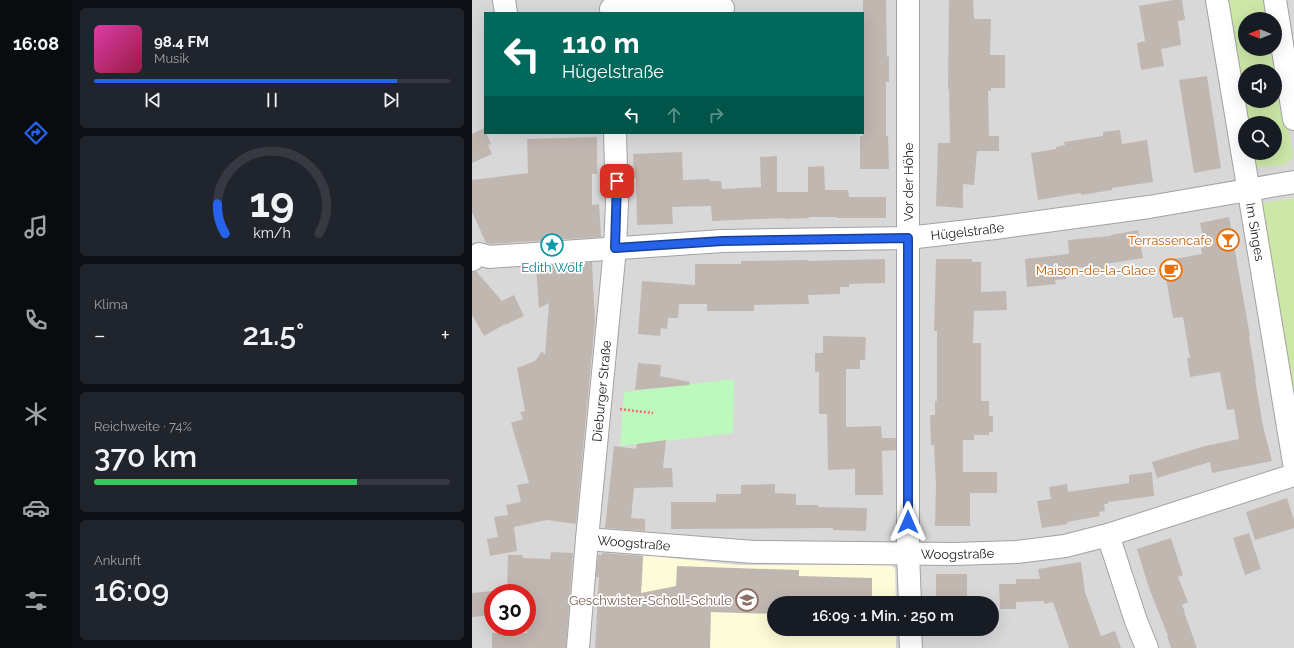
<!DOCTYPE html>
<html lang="de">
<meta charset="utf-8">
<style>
:root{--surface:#171b24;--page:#20242c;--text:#f1f3f6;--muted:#9ea1a6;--line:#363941;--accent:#2563eb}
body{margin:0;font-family:Raleway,sans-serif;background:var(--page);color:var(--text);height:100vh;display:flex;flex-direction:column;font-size:15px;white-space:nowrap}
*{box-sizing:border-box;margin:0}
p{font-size:13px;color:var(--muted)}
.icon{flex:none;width:22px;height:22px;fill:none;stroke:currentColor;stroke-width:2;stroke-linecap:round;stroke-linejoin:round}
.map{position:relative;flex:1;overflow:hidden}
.panel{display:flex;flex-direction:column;gap:8px;padding:8px;background:#0d0f14;width:400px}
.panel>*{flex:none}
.banner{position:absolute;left:12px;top:12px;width:380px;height:122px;border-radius:0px;box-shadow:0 4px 16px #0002;background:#00695c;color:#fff;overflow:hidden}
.needle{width:26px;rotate:270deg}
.controls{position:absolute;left:766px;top:12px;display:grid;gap:8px}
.controls a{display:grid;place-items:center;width:44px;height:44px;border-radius:50%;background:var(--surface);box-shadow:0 4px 16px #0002;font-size:20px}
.speed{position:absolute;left:12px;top:584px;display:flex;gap:8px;font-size:20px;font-weight:700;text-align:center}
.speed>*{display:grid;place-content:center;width:52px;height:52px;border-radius:50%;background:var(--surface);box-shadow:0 4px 16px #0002;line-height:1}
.speed .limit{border:6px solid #d22;background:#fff;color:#111}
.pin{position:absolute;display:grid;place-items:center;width:34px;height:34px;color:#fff;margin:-17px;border-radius:8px;box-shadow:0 2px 6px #0006}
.me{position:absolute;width:44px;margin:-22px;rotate:0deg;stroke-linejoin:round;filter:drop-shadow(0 0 3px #0008)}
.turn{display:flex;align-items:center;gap:14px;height:84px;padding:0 12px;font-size:18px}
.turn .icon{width:52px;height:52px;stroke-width:2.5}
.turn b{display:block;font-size:28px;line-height:34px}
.lanes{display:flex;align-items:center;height:38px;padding:0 12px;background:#0003;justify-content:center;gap:20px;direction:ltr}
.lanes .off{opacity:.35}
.big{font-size:30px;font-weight:600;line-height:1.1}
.panel .card{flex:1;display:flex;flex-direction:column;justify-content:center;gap:6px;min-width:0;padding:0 14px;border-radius:6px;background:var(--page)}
.panel .dial{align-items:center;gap:0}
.dial svg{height:104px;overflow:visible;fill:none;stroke:var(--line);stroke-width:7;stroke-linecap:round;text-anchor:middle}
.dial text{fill:var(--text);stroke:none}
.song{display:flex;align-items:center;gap:12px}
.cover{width:48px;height:48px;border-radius:6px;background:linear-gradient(135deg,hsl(320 70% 55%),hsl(340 70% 35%))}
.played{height:4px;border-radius:2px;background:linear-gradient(90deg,var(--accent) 85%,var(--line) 85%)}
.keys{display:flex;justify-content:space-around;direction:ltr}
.heat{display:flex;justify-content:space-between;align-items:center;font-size:22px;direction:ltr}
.charge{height:6px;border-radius:3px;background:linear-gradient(90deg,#34c759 74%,var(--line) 0)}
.trip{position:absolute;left:295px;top:596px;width:232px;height:40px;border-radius:20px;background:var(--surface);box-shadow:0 4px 16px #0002;font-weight:600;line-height:40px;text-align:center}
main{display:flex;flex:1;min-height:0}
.tab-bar{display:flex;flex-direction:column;width:72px;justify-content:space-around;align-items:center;background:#090b0e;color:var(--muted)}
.tab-bar .icon{width:28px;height:28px}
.tab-bar .current{color:var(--accent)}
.tab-bar b{font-size:18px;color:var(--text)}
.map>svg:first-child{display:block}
</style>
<main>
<nav class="tab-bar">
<b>16:08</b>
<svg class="icon current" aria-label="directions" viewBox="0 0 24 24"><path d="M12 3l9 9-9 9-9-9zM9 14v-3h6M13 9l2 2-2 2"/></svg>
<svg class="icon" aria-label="music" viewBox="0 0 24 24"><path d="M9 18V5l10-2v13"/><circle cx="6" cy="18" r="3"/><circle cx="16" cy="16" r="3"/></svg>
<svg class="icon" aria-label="phone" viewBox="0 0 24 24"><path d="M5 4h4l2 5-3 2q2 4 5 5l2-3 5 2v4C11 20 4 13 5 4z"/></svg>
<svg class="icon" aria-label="climate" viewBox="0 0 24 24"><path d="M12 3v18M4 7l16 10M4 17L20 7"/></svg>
<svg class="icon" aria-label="car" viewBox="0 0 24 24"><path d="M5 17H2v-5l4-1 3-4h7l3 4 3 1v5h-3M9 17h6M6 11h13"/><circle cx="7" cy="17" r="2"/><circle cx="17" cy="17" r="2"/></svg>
<svg class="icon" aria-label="filters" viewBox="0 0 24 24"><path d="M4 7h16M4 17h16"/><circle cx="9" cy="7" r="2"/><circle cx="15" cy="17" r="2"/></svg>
</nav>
<section class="panel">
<div class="card">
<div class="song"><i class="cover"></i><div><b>98.4 FM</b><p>Musik</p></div></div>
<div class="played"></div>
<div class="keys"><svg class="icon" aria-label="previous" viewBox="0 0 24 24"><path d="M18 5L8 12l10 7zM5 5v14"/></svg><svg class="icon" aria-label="pause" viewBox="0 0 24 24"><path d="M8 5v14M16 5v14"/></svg><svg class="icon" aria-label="next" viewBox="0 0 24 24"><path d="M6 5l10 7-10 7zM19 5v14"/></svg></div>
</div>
<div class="card dial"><svg viewBox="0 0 100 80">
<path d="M14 69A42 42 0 1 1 86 69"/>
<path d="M14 69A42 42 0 0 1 8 46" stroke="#2563eb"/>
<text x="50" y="56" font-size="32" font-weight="700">19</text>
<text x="50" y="72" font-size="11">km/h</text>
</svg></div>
<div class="card"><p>Klima</p>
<div class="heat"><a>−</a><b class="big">21.5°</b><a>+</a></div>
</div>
<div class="card"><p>Reichweite · 74%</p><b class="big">370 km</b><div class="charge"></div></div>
<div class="card"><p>Ankunft</p><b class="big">16:09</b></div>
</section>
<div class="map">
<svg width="822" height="648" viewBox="0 0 822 648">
<rect width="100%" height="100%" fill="#ede8e1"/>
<path fill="#d9d8d8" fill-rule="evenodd" d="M0 0H751L773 153 814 165 796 0H822V198L791 203 788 215 822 394V648H0ZM13 13H391V133H13ZM21 593H55V627H21ZM302 603H520V629H302Z"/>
<polygon fill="#fefbd8" points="171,555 266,565 419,565 423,569 424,603 302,603 302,629 424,629 424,648 194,648 163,588 170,585"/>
<g fill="#cce7a7" fill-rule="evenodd">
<path d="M751 0H796L799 19H773V49H803V45L821 156 814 165 785 167 778 162 777 153H803V123H773ZM773 71H803V101H773Z"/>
<polygon points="822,198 822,394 788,215 791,203"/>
</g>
<polygon fill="#bdf8bd" points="262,379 261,433 148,446 152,392"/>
<g fill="#c1b7b1">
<polygon points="391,0 414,0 415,57 417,56 417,82 414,82 414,136 416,136 417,169 388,169 388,136 391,136"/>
<polygon points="477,0 501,0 502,19 519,19 518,55 533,55 533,88 519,88 519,91 516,91 517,136 527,136 527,151 505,151 502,185 491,184 491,208 464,206 466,143 478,143 477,89 476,89"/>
<polygon points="701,0 710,0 713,20 706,21 709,45 689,49 692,66 669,70 665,43 673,41 667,6"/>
<polygon points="735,76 749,168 722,173 707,80"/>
<polygon points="12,128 19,144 16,145 20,154 0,163 0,134"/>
<polygon points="648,130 650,144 675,140 681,182 640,188 640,190 609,195 609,193 566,200 559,153 584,149 584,147 593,145 592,142 631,136 631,132"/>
<polygon points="125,137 125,174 120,174 120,205 127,204 129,237 18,244 14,243 0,212 0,180 56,173 55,139"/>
<polygon points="210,152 211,180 238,179 238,181 249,181 250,189 289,187 288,157 305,156 305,192 336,192 336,167 352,166 353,190 376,190 377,197 414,197 414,218 365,218 365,217 337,217 337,218 313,219 313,218 240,221 239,206 200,207 201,224 165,225 164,178 162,178 161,154"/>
<polygon points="757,217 778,336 777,336 784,379 783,379 791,426 800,461 740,473 738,462 685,478 680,462 733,446 767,439 762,409 755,410 748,372 718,377 715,358 718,358 711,317 701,318 691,261 730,254 729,248 733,247 728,223"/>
<polygon points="666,230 671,258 634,264 635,270 621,271 621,266 593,269 594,279 583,280 584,284 555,287 553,259 597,254 596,240 639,236 639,235"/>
<polygon points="413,259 413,283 377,284 377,287 368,287 368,294 336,295 337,304 282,305 282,311 235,311 235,304 207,304 206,318 196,318 195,329 189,328 188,336 166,334 170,281 223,285 223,264 269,264 269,261 336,260 336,261"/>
<polygon points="464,259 500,259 500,262 509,262 509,292 534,291 535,310 502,311 501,343 509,343 509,401 517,401 517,416 521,416 521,432 517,432 517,435 502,435 502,440 491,440 491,472 525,472 525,493 498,493 498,526 463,526 464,486 462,445 459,445 458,415 463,415 463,401 465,401 465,331 462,331"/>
<polygon points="120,262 123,321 104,524 75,520 42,527 45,551 18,556 15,539 26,537 22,517 36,515 34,505 49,502 45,485 57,483 39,423 51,419 48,412 53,411 45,368 63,361 70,351 73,355 77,303 67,308 64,266"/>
<polygon points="4,271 30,301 42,295 52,316 33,325 33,324 12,336 0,315 0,272"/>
<polygon points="351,336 394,337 393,360 388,360 388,369 374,369 374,427 409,426 410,438 424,438 424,450 410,451 411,495 383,495 383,469 356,470 355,414 347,414 347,372 343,372 343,353 351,353"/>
<polygon points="166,363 189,365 188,376 218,382 217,385 163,390"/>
<polygon points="194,440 191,468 200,468 201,487 162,488 159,518 173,519 173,531 133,528 142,446 164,449 165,444"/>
<polygon points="680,472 682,496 636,502 636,504 632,504 633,511 627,512 628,516 595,522 596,524 570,528 565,501 579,499 577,487 595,484 596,492 657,483 657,475"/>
<polygon points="303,484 303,493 324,494 324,505 346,505 346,507 395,508 394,531 361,530 361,528 199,529 199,502 244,502 244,494 269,494 269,485"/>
<polygon points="815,498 822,520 822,528 783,540 774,512"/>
<polygon points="777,533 789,569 773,575 761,538"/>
<polygon points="699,538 711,575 706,577 716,602 710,605 713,612 712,612 725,648 699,648 695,636 696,636 677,588 665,549"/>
<polygon points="79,552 101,553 94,648 20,648 20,633 55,633 55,593 35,593 36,555 50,555 51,558 78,559"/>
<polygon points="130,553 171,556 169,593 204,586 205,566 294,569 327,570 327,576 400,578 400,603 302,603 302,614 239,612 238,648 123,648 127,577 124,577 126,555 130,555"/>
<polygon points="609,562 613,592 629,636 643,631 649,648 597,648 581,602 572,604 572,601 544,602 544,609 528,609 527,584 544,584 544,579 568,579 566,569"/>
<rect x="464" y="574" width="31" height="27"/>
<polygon points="21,591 21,615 0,617 0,593"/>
</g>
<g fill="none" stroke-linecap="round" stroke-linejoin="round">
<g stroke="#a2a2a2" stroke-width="24">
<g id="minor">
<polyline points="32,0 34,13"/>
<polyline points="436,0 436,553 438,603"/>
<path id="s1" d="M745 0 822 463"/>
<polyline points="803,0 822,119"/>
<polyline points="139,9 251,8"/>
<path id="s2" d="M0 260 7 254 17 257 250 241 436 238 523 228 677 207 822 182"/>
<polyline points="636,535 664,621 675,648"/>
<path id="s3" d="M115 539 282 552 482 554 544 552 593 546 636 535 822 475"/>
<polyline points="438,629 439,648"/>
<path id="s4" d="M106 648 115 539 143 248 145 203 143 133"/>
</g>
</g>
<polyline stroke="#f76a68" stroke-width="2.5" stroke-dasharray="2 2" stroke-linecap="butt" points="148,409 181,413"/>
<use href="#minor" stroke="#fff" stroke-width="22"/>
</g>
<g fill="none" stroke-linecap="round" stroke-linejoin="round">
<g stroke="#184099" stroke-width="10">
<polyline id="route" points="145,181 143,248 250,241 436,238 436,522"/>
</g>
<use href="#route" stroke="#2563eb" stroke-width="7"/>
</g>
<defs>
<g id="bar-ring" transform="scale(1.15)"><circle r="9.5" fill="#fff" stroke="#e8710a" stroke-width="1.5"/><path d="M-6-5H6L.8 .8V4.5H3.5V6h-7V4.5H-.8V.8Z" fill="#e8710a"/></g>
<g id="sight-ring" transform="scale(1.15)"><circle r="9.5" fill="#fff" stroke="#0f9aa8" stroke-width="1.5"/><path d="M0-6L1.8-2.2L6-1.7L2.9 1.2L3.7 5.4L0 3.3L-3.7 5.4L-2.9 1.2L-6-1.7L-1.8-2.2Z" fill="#0f9aa8"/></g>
<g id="cafe-ring" transform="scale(1.15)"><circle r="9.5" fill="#fff" stroke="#e8710a" stroke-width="1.5"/><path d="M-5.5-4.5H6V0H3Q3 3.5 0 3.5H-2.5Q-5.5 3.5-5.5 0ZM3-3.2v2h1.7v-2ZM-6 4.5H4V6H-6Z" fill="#e8710a"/></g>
<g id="school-ring" transform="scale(1.15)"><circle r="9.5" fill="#fff" stroke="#8d6e63" stroke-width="1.5"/><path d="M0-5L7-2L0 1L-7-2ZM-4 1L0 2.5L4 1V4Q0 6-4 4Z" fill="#8d6e63"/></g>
</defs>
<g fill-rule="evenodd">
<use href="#bar-ring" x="756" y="240"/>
<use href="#sight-ring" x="80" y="245"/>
<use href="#cafe-ring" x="699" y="270"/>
<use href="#school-ring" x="275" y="600"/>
</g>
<g text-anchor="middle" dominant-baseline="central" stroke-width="3.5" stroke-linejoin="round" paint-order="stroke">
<g font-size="13" fill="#1b1b1b" stroke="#fff">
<text transform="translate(436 182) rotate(-90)">Vor der Höhe</text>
<text stroke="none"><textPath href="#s2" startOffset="499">Hügelstraße</textPath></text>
<text stroke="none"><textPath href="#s1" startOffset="235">Im Singes</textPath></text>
<text stroke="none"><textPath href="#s4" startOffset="258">Dieburger Straße</textPath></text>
<text stroke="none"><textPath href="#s3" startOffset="47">Woogstraße</textPath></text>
<text stroke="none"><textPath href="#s3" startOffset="371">Woogstraße</textPath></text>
</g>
<g font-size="13" fill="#c56008" stroke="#fff" text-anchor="end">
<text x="740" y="240">Terrassencafe</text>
<text x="684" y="270">Maison-de-la-Glace</text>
</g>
<g font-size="13" fill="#0d838f" stroke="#fff">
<text x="80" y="267">Edith Wolf</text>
</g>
<g font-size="13" fill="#785e54" stroke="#fff" text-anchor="end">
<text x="260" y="600">Geschwister-Scholl-Schule</text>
</g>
</g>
</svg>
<div class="controls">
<a><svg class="needle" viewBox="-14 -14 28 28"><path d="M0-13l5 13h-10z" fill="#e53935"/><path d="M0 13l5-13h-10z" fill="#9ea1a6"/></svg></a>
<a><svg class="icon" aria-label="sound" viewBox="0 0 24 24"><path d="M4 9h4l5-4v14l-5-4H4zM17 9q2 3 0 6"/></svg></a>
<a><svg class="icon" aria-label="search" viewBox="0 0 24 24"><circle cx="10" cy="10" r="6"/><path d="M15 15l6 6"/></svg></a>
</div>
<div class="speed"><div class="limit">30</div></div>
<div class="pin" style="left:145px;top:181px;background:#d93025"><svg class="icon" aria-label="arrive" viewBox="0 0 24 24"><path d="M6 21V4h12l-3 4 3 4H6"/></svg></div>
<svg class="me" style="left:436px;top:522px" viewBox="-20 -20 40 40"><path d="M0-17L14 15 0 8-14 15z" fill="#2563eb" stroke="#fff" stroke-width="4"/></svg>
<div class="trip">16:09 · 1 Min. · 250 m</div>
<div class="banner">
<div class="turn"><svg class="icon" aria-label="left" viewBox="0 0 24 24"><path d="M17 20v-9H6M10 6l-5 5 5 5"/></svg><div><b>110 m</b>Hügelstraße</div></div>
<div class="lanes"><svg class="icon" aria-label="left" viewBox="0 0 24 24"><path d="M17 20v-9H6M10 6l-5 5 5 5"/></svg><svg class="icon off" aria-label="ahead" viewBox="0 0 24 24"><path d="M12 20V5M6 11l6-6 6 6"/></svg><svg class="icon off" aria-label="right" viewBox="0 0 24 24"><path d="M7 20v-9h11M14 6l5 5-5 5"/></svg></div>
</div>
</div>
</main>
